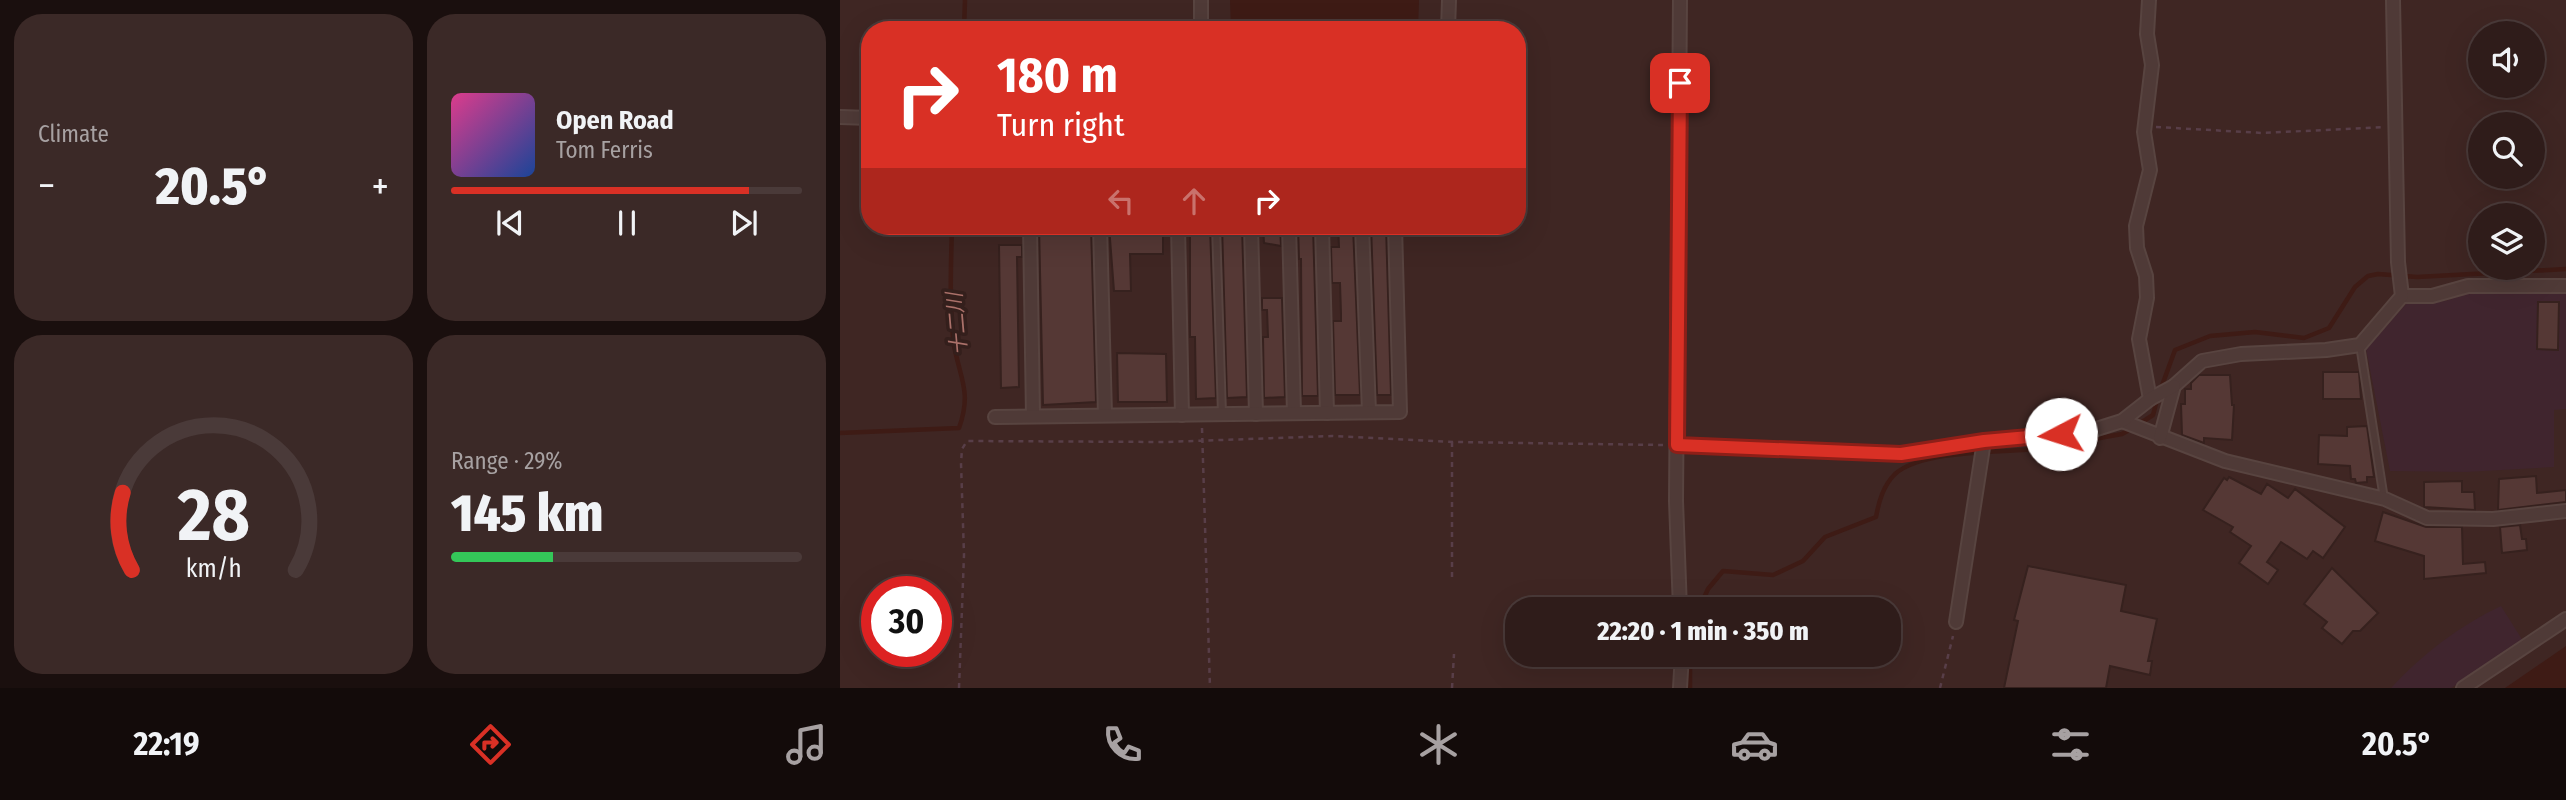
<!DOCTYPE html>
<meta charset="utf-8">
<style>
:root{--surface:#2f1c1a;--page:#3b2927;--text:#f1f3f6;--muted:#a7a1a2;--line:#4a3a39;--accent:#d93025}
body{margin:0;font-family:"Fira Sans Condensed","Noto Sans JP",sans-serif;background:var(--page);color:var(--text);height:100vh;display:flex;flex-direction:column;font-size:26px;white-space:nowrap}
*{box-sizing:border-box;margin:0}
p{font-size:23px;color:var(--muted)}
.icon{flex:none;width:38px;height:38px;fill:none;stroke:currentColor;stroke-width:2;stroke-linecap:round;stroke-linejoin:round}
.map{position:relative;flex:1;overflow:hidden}
.sheet{display:flex;flex-direction:column;gap:14px;padding:14px;background:#1a0f0e;width:840px}
.sheet>*{flex:none}
.banner{position:absolute;left:21px;top:21px;width:665px;height:214px;border-radius:28px;box-shadow:0 7px 28px #0002,0 0 0 2px var(--line);background:#d93025;color:#fff;overflow:hidden}
.tools{position:absolute;left:1628px;top:21px;display:grid;gap:14px}
.tools a{display:grid;place-items:center;width:77px;height:77px;border-radius:50%;background:var(--surface);box-shadow:0 7px 28px #0002,0 0 0 2px var(--line);font-size:35px}
.speed{position:absolute;left:21px;top:576px;display:flex;gap:14px;font-size:35px;font-weight:700;text-align:center}
.speed>*{display:grid;place-content:center;width:91px;height:91px;border-radius:50%;background:var(--surface);box-shadow:0 7px 28px #0002,0 0 0 2px var(--line);line-height:1}
.speed .limit{border:10px solid #d22;background:#fff;color:#111}
.pin{position:absolute;display:grid;place-items:center;width:60px;height:60px;color:#fff;margin:-30px;border-radius:14px;box-shadow:0 4px 10px #0006}
.me{position:absolute;width:77px;margin:-38px;rotate:265deg;stroke-linejoin:round;filter:drop-shadow(0 0 5px #0008)}
.turn{display:flex;align-items:center;gap:24px;height:147px;padding:0 21px;font-size:32px}
.turn .icon{width:91px;height:91px;stroke-width:2.5}
.turn b{display:block;font-size:49px;line-height:60px}
.lanes{display:flex;align-items:center;height:66px;padding:0 21px;background:#0003;justify-content:center;gap:35px;direction:ltr}
.lanes .off{opacity:.35}
.big{font-size:52px;font-weight:800;line-height:1.1}
.sheet .widget{flex:1;display:flex;flex-direction:column;justify-content:center;gap:10px;min-width:0;padding:0 24px;border-radius:28px;background:var(--page)}
.sheet .dial{align-items:center;gap:0}
.dial svg{height:182px;overflow:visible;fill:none;stroke:var(--line);stroke-width:7;stroke-linecap:round;text-anchor:middle}
.dial text{fill:var(--text);stroke:none}
.song{display:flex;align-items:center;gap:21px}
.cover{width:84px;height:84px;border-radius:10px;background:linear-gradient(135deg,hsl(330 70% 55%),hsl(220 70% 35%))}
.played{height:7px;border-radius:4px;background:linear-gradient(90deg,var(--accent) 85%,var(--line) 85%)}
.keys{display:flex;justify-content:space-around;direction:ltr}
.heat{display:flex;justify-content:space-between;align-items:center;font-size:38px;direction:ltr}
.charge{height:10px;border-radius:5px;background:linear-gradient(90deg,#34c759 29%,var(--line) 0)}
.sheet .tiles{flex:1;display:grid;gap:14px;grid-template-columns:repeat(2,1fr)}
.trip{position:absolute;left:665px;top:597px;width:396px;height:70px;border-radius:28px;background:var(--surface);box-shadow:0 7px 28px #0002,0 0 0 2px var(--line);font-weight:800;line-height:70px;text-align:center}
.tab-bar{display:flex;height:112px;justify-content:space-around;align-items:center;background:#130b0a;color:var(--muted)}
.tab-bar .icon{width:49px;height:49px}
.tab-bar .on{color:var(--accent)}
.tab-bar b{font-size:32px;color:var(--text)}
main{display:flex;flex:1;min-height:0}
.map>svg:first-child{display:block}
</style>
<main>
<section class="sheet">
<div class="tiles">
<div class="widget"><p>Climate</p>
<div class="heat"><a>−</a><b class="big">20.5°</b><a>+</a></div>
</div>
<div class="widget">
<div class="song"><i class="cover"></i><div><b>Open Road</b><p>Tom Ferris</p></div></div>
<div class="played"></div>
<div class="keys"><svg class="icon" aria-label="previous" viewBox="0 0 24 24"><path d="M18 5L8 12l10 7zM5 5v14"/></svg><svg class="icon" aria-label="pause" viewBox="0 0 24 24"><path d="M8 5v14M16 5v14"/></svg><svg class="icon" aria-label="next" viewBox="0 0 24 24"><path d="M6 5l10 7-10 7zM19 5v14"/></svg></div>
</div>
<div class="widget dial"><svg viewBox="0 0 100 80">
<path d="M14 69A42 42 0 1 1 86 69"/>
<path d="M14 69A42 42 0 0 1 10 35" stroke="#d93025"/>
<text x="50" y="56" font-size="32" font-weight="700">28</text>
<text x="50" y="72" font-size="11">km/h</text>
</svg></div>
<div class="widget"><p>Range · 29%</p><b class="big">145 km</b><div class="charge"></div></div>
</div>
</section>
<div class="map">
<svg width="1726" height="688" viewBox="0 0 1726 688">
<rect width="100%" height="100%" fill="#3f2623"/>
<g fill="#40252e">
<polygon points="1635,291 1726,293 1726,409 1714,410 1714,467 1626,472 1550,471 1526,349 1566,304 1605,301"/>
<path d="M1661 606 1683 641 1611 688H1551C1582 654 1619 626 1661 606Z"/>
</g>
<g fill="#3e1b15">
<polygon points="390,0 579,0 578,30 391,30"/>
<polygon points="1726,646 1726,688 1665,688"/>
</g>
<g fill="none" stroke-linecap="round" stroke-linejoin="round">
<g stroke="#3e1b15" stroke-width="4.5">
<polyline points="124,30 125,0"/>
<polyline points="1320,391 1335,350 1370,336 1415,332 1464,338 1489,328 1515,287 1528,276 1538,274 1577,277 1726,269"/>
<polyline points="1299,424 1313,415 1317,400"/>
<path d="M0 433 119 428C132 392 120 379 114 345 109 307 111 264 112 226"/>
<path d="M859 609 868 589 883 571 933 575 963 561 985 537 1036 517C1039 501 1043 486 1055 474 1084 448 1170 453 1208 448 1233 444 1257 438 1282 434L1291 429"/>
<polyline points="850,688 850,654"/>
</g>
</g>
<g fill="#553835" stroke="#36211e" stroke-width="2">
<polygon points="199,226 251,226 256,402 203,405"/>
<polygon points="269,226 323,226 323,254 290,254 291,291 274,291"/>
<polygon points="350,226 370,226 376,398 356,399 355,337 350,337"/>
<polygon points="382,226 402,226 407,397 387,398"/>
<polygon points="423,226 440,226 441,246 424,243"/>
<polygon points="458,226 473,226 478,396 462,396 461,259 459,259"/>
<polygon points="498,226 513,226 520,395 495,395 493,321 501,321 501,314 500,283 492,283 491,247 499,247"/>
<polygon points="531,226 546,226 551,395 537,395"/>
<polygon points="159,245 182,245 182,257 177,257 179,387 161,388"/>
<polygon points="422,298 442,298 445,397 424,398 423,337 428,337 427,310 422,310"/>
<polygon points="1698,302 1719,302 1718,350 1697,349"/>
<polygon points="277,353 326,354 327,402 278,402"/>
<polygon points="1483,372 1519,372 1521,399 1483,399"/>
<polygon points="1359,375 1390,375 1392,405 1394,405 1392,440 1364,438 1364,443 1342,435 1341,404 1345,404 1345,389 1351,389 1351,383"/>
<polygon points="1527,426 1534,477 1527,477 1527,482 1516,483 1515,479 1511,479 1510,466 1478,464 1479,435 1507,436 1507,427"/>
<polygon points="1696,476 1697,493 1726,490 1726,502 1658,510 1659,479"/>
<polygon points="1389,477 1421,494 1427,484 1448,498 1455,489 1505,527 1483,558 1473,551 1467,559 1441,542 1427,562 1438,570 1428,584 1399,563 1411,546 1390,532 1393,527 1363,510 1384,478 1387,480"/>
<polygon points="1622,481 1622,492 1634,492 1635,510 1584,507 1584,482"/>
<polygon points="1543,512 1586,527 1622,527 1623,564 1645,562 1646,573 1584,579 1584,556 1535,541"/>
<polygon points="1680,525 1682,539 1686,539 1687,550 1662,553 1660,527"/>
<polygon points="1188,566 1286,585 1281,611 1317,619 1308,661 1312,661 1310,675 1270,666 1266,688 1164,688 1178,621 1174,620"/>
<polygon points="1492,568 1538,613 1520,631 1513,631 1502,644 1482,628 1487,622 1464,604"/>
</g>
<g fill="none" stroke-linecap="round" stroke-linejoin="round">
<g stroke="#584440" stroke-width="10">
<g id="lane">
<polyline points="376,226 382,414"/>
<polyline points="1520,345 1544,499"/>
</g>
</g>
<g stroke="#584440" stroke-width="16">
<g id="street">
<polyline points="1309,0 1307,34 1312,65 1304,132 1310,170 1296,226 1297,248 1306,276 1307,298 1299,339 1310,399"/>
<polyline points="361,30 361,0"/>
<polyline points="608,30 609,0"/>
<polyline points="0,117 30,118"/>
<polyline points="190,226 193,416"/>
<polyline points="260,226 265,415"/>
<polyline points="338,226 342,415"/>
<polyline points="411,226 416,414"/>
<polyline points="449,226 454,413"/>
<polyline points="482,226 487,413"/>
<polyline points="522,226 529,412"/>
<polyline points="1562,296 1592,296 1628,286 1726,286"/>
<polyline points="155,417 560,412 555,226"/>
<polyline points="1282,421 1385,461 1545,499 1587,518 1653,519 1726,511"/>
<polyline points="1320,438 1334,386 1362,361 1401,354 1486,350 1520,345 1562,296 1558,262 1553,0"/>
<polyline points="837,445 1061,454 1144,441 1247,432 1282,421 1310,399 1334,386"/>
<polyline points="840,609 836,501 840,0"/>
<polyline points="1116,622 1144,441"/>
<polyline points="840,688 842,654"/>
<polyline points="1623,688 1726,619"/>
</g>
</g>
<g stroke="#583e48" stroke-width="2.5" stroke-dasharray="5 5" stroke-linecap="butt">
<polyline points="1316,127 1423,133 1544,127"/>
<polyline points="362,428 370,688"/>
<polyline points="612,577 612,442"/>
<polyline points="119,688 124,555 121,463 122,449 127,441 326,442 492,436 615,442 823,445"/>
<polyline points="612,688 614,654"/>
<polyline points="1100,688 1113,636"/>
</g>
<use href="#lane" stroke="#4f3a37" stroke-width="6"/>
<use href="#street" stroke="#4f3a37" stroke-width="12"/>
</g>
<g fill="none" stroke-linecap="round" stroke-linejoin="round">
<g stroke="#8d1f18" stroke-width="18">
<polyline id="route" points="840,83 837,445 1061,454 1144,441 1221,434"/>
</g>
<use href="#route" stroke="#d93025" stroke-width="12"/>
</g>
<g text-anchor="middle" dominant-baseline="central" stroke-width="7" stroke-linejoin="round" paint-order="stroke">
<g font-size="21" font-style="italic" fill="#ab716a" stroke="#341f1c">
<text transform="translate(117 324) rotate(-95)">十二川</text>
</g>
</g>
</svg>
<div class="tools">
<a><svg class="icon" aria-label="sound" viewBox="0 0 24 24"><path d="M4 9h4l5-4v14l-5-4H4zM17 9q2 3 0 6"/></svg></a>
<a><svg class="icon" aria-label="search" viewBox="0 0 24 24"><circle cx="10" cy="10" r="6"/><path d="M15 15l6 6"/></svg></a>
<a><svg class="icon" aria-label="layers" viewBox="0 0 24 24"><path d="M12 4l9 5-9 5-9-5zM3 14l9 5 9-5"/></svg></a>
</div>
<div class="speed"><div class="limit">30</div></div>
<div class="pin" style="left:840px;top:83px;background:#d93025"><svg class="icon" aria-label="arrive" viewBox="0 0 24 24"><path d="M6 21V4h12l-3 4 3 4H6"/></svg></div>
<svg class="me" style="left:1221px;top:434px" viewBox="-20 -20 40 40"><circle r="19" fill="#fff"/><path d="M0-13L10 11 0 6-10 11z" fill="#d93025"/></svg>
<div class="trip">22:20 · 1 min · 350 m</div>
<div class="banner">
<div class="turn"><svg class="icon" aria-label="right" viewBox="0 0 24 24"><path d="M7 20v-9h11M14 6l5 5-5 5"/></svg><div><b>180 m</b>Turn right</div></div>
<div class="lanes"><svg class="icon off" aria-label="left" viewBox="0 0 24 24"><path d="M17 20v-9H6M10 6l-5 5 5 5"/></svg><svg class="icon off" aria-label="ahead" viewBox="0 0 24 24"><path d="M12 20V5M6 11l6-6 6 6"/></svg><svg class="icon" aria-label="right" viewBox="0 0 24 24"><path d="M7 20v-9h11M14 6l5 5-5 5"/></svg></div>
</div>
</div>
</main>
<nav class="tab-bar">
<b>22:19</b>
<svg class="icon on" aria-label="directions" viewBox="0 0 24 24"><path d="M12 3l9 9-9 9-9-9zM9 14v-3h6M13 9l2 2-2 2"/></svg>
<svg class="icon" aria-label="music" viewBox="0 0 24 24"><path d="M9 18V5l10-2v13"/><circle cx="6" cy="18" r="3"/><circle cx="16" cy="16" r="3"/></svg>
<svg class="icon" aria-label="phone" viewBox="0 0 24 24"><path d="M5 4h4l2 5-3 2q2 4 5 5l2-3 5 2v4C11 20 4 13 5 4z"/></svg>
<svg class="icon" aria-label="climate" viewBox="0 0 24 24"><path d="M12 3v18M4 7l16 10M4 17L20 7"/></svg>
<svg class="icon" aria-label="car" viewBox="0 0 24 24"><path d="M5 17H2v-5l4-1 3-4h7l3 4 3 1v5h-3M9 17h6M6 11h13"/><circle cx="7" cy="17" r="2"/><circle cx="17" cy="17" r="2"/></svg>
<svg class="icon" aria-label="filters" viewBox="0 0 24 24"><path d="M4 7h16M4 17h16"/><circle cx="9" cy="7" r="2"/><circle cx="15" cy="17" r="2"/></svg>
<b>20.5°</b>
</nav>
